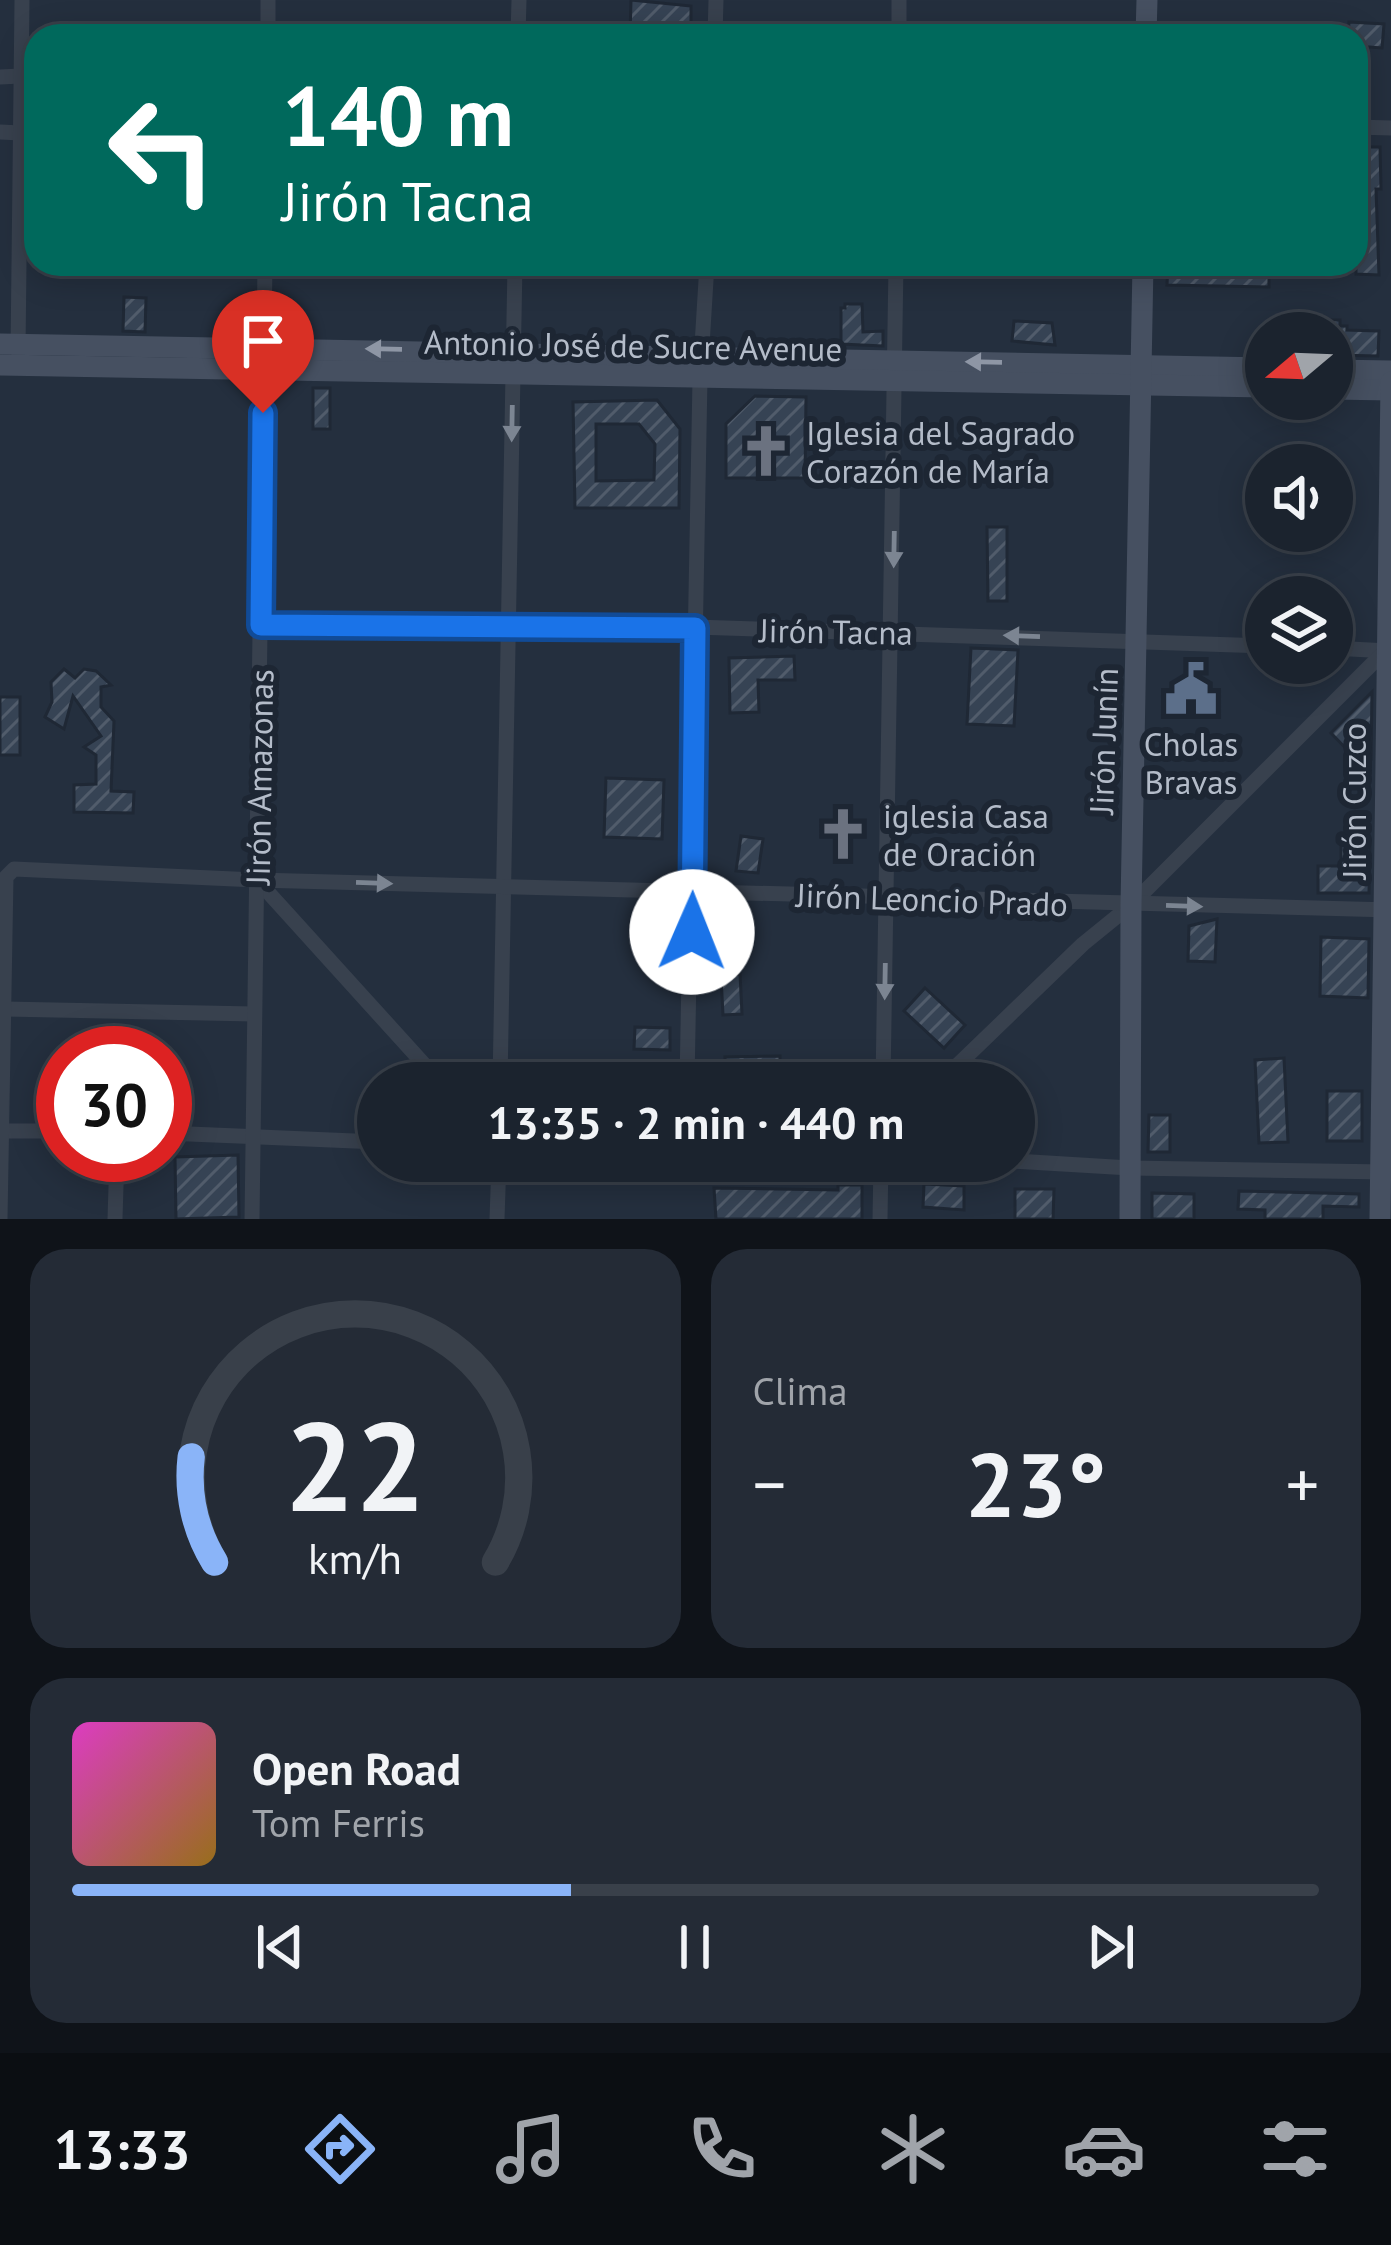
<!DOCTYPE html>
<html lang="es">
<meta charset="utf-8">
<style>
:root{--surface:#1b232e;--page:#242b36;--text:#f1f3f6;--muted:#a0a4aa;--line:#39404a;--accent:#8ab4f8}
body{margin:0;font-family:"PT Sans",sans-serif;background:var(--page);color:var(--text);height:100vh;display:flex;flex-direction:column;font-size:45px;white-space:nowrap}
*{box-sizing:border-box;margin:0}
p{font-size:39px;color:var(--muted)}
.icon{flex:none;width:66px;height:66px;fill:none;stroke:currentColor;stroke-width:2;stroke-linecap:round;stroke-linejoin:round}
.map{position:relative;height:1219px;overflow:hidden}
.side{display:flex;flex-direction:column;gap:30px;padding:30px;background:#0f1319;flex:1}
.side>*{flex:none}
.top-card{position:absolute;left:24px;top:24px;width:1344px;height:252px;border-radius:36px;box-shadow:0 6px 30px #0003,0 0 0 3px var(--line);background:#00695c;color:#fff;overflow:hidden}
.needle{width:78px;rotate:251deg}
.controls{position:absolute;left:1245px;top:312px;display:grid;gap:24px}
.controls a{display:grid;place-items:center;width:108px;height:108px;border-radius:50%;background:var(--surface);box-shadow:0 6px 30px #0003,0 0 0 3px var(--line);font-size:60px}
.speed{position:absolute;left:36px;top:1026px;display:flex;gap:24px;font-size:60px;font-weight:700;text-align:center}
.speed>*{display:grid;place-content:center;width:156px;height:156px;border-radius:50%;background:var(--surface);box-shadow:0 6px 30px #0003,0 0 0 3px var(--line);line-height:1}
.speed .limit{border:18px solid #d22;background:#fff;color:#111}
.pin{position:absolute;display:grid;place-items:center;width:102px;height:102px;color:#fff;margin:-123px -51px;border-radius:50% 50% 50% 0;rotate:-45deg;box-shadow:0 0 12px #0007}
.pin .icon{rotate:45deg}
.me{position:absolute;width:132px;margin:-66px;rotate:1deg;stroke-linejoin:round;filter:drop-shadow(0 0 9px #0008)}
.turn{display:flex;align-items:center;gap:42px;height:252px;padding:0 60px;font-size:54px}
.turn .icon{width:156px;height:156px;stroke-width:2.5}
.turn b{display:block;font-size:84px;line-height:102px}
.big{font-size:90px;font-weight:700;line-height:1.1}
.side .card{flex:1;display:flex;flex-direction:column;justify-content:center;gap:18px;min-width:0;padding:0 42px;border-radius:36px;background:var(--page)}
.side .dial{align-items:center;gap:0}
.dial svg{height:312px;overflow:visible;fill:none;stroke:var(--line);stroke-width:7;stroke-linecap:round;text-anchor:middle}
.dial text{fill:var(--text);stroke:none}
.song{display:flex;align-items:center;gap:36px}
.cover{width:144px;height:144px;border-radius:18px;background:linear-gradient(135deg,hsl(310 70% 55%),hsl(40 70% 35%))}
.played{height:12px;border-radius:6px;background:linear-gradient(90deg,var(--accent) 40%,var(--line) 40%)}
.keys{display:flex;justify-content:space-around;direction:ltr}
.heat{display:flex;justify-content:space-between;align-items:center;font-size:66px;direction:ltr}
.side .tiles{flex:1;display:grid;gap:30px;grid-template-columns:1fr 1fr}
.card:last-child{grid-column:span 2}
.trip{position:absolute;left:357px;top:1062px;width:678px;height:120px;border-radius:60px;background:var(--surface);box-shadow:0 6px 30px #0003,0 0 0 3px var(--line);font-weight:700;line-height:120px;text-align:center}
.dock{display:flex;height:192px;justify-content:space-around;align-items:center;background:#0b0e12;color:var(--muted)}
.dock .icon{width:84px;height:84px}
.dock .on{color:var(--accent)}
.dock b{font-size:54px;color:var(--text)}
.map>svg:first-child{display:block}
</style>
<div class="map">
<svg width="1391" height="1219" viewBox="0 0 1391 1219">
<defs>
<pattern id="building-hatch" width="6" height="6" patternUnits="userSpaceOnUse" patternTransform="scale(3)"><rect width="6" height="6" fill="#364354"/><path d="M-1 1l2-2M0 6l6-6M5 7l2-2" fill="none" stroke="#515c6b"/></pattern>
</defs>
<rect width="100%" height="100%" fill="#242f3e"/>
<g fill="url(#building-hatch)" stroke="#1f2835" stroke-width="3" fill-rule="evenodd">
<polygon points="631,0 691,6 691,36 630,36"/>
<polygon points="1349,22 1384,24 1382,48 1356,46 1356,36 1348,36"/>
<polygon points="1356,147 1380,147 1381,189 1376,189 1379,275 1356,274"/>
<polygon points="1168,264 1269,265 1269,287 1167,285"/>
<polygon points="124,297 146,298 145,332 123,331"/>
<polygon points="845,304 862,304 863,332 883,331 883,346 841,344 841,308 845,308"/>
<polygon points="1314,320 1340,320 1340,326 1347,326 1347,330 1379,331 1378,356 1332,355 1332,333 1314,333"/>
<polygon points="1014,321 1052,323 1055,345 1012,341"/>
<rect x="313" y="388" width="17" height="41"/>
<polygon points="755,396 806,397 805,478 726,478 726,424"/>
<path d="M657 400 680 429 679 508H575L573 402ZM596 424H639L655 444 654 480 596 481Z"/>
<polygon points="987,527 1007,527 1007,601 988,601"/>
<polygon points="971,648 1018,650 1014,726 967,724"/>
<polygon points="794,656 795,680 758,680 759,712 730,713 729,658"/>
<polygon points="64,669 75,678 84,669 96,671 111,685 101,687 101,707 114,721 111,791 134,792 133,813 74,812 74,785 96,784 96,755 84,747 101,736 73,696 64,729 45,717 52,702 51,682"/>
<polygon points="1372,692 1371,759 1357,760 1331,733"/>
<rect x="0" y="697" width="20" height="58"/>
<polygon points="606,778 664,780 662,839 604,837"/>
<polygon points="741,836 763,839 758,873 736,871"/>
<polygon points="1341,845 1370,846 1369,893 1318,893 1318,866 1341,866"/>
<polygon points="1217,919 1215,962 1188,961 1189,926"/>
<polygon points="1321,937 1369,939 1368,998 1320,996"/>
<polygon points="740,974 742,1014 723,1015 721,976"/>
<polygon points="925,988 965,1025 944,1048 904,1011"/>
<polygon points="635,1027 670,1028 670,1050 634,1049"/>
<polygon points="780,1056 780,1080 726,1081 725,1057"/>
<polygon points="1284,1058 1288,1142 1259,1143 1255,1060"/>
<rect x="1327" y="1091" width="35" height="50"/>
<polygon points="1149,1115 1170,1115 1170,1152 1148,1152"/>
<polygon points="238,1155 239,1217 176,1219 175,1157"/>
<polygon points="924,1184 964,1186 964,1210 923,1207"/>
<polygon points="838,1185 862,1185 862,1219 716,1219 714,1188 838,1190"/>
<polygon points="1015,1189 1054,1189 1053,1219 1015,1219"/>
<polygon points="1239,1191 1359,1194 1359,1207 1323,1206 1323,1219 1265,1219 1265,1210 1238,1209"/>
<polygon points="1152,1193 1194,1194 1194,1219 1152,1219"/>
</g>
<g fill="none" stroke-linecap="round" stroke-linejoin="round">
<g stroke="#38414e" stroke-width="15">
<polyline points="268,36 268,0"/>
<polyline points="518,36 519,0"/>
<polyline points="715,36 716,0"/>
<polyline points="899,36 899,0"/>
<polyline points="0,77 21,76"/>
<polyline points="1356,127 1391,128"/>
<polyline points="0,132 21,133"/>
<polyline points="18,351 22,0"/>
<polyline points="261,625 695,627 1266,646"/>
<polyline points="1332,648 1388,651"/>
<polyline points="257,880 441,1083"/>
<polyline points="5,1009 254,1014"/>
<polyline points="500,1083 515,264"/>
<polyline points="687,1083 700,378 707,264"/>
<polyline points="883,1083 896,264"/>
<polyline points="939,1083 1083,944 1131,905 1389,647"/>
<polyline points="0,1131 63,1131"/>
<polyline points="165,1133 378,1142"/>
<polyline points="1014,1161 1130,1168 1388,1172"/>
<polyline points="0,1219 6,877 14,869 257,880 1391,910"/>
<polyline points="115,1219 117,1155"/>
<polyline points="252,1219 265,264"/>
<polyline points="497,1219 499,1161"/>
<polyline points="880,1219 881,1161"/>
</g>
<g stroke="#465061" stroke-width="21">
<polyline points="1146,36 1147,0"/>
<polyline points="0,344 1266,368"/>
<polyline points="0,365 1266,387"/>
<polyline points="1332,370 1391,371"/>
<polyline points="1332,389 1391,390"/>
<polyline points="1130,1219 1131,905 1143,264"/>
<polyline points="1380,1219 1391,382"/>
</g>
</g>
<defs><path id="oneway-solid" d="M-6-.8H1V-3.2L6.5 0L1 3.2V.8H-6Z" transform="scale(3)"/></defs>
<g fill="#8e96a5">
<use href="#oneway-solid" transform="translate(384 349) rotate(-179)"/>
<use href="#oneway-solid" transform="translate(984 362) rotate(-179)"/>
</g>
<g fill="#7c8592">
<use href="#oneway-solid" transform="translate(512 423) rotate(91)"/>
<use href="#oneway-solid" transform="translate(894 549) rotate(91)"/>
<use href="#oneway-solid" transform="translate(1022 636) rotate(-178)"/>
<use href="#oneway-solid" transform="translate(374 883) rotate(2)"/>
<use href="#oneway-solid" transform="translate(1184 906) rotate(2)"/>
<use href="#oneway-solid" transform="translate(885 981) rotate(91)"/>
</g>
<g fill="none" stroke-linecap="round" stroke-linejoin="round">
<g stroke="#114b97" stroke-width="30">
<polyline id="route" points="263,413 261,625 695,628 692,932"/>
</g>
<use href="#route" stroke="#1a73e8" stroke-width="21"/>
</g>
<defs>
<g id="church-bare" transform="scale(4.14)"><path d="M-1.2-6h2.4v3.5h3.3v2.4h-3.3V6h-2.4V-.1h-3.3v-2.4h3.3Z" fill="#6b7280" stroke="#1d2633" stroke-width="2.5" paint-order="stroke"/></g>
<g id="civic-bare" transform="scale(4.14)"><path d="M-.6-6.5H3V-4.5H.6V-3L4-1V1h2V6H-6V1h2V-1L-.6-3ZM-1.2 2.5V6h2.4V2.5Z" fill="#5c6f8a" stroke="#1d2633" stroke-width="2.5" paint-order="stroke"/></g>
</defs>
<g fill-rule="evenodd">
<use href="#church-bare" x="766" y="451"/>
<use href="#civic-bare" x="1191" y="689"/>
<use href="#church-bare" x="843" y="834"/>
</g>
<g text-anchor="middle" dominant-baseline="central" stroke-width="12" stroke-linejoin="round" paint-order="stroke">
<g font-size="33" fill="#b4bcc9" stroke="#1d2633">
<text transform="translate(633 345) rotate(1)">Antonio José de Sucre Avenue</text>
<text transform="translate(836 631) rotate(1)">Jirón Tacna</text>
<text transform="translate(1103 741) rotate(-88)">Jirón Junín</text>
<text transform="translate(259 777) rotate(-89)">Jirón Amazonas</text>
<text transform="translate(1353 801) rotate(-90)">Jirón Cuzco</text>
<text transform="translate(932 899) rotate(2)">Jirón Leoncio Prado</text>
</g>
<g font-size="33" fill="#b4bcc9" stroke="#1d2633" text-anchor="start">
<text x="806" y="432">Iglesia del Sagrado<tspan x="806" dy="38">Corazón de María</tspan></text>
<text x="1191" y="743" text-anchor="middle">Cholas<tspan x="1191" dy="38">Bravas</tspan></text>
<text x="883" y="815">iglesia Casa<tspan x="883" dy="38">de Oración</tspan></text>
</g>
</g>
</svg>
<div class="controls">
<a><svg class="needle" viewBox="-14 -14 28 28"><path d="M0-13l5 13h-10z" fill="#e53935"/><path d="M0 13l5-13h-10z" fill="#a0a4aa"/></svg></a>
<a><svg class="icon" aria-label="sound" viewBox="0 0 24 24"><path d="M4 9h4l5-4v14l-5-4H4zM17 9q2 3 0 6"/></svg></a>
<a><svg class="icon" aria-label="layers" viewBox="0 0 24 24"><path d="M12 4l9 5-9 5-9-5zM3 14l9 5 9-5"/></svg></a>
</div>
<div class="speed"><div class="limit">30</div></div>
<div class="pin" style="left:263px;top:413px;background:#d93025"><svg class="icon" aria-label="arrive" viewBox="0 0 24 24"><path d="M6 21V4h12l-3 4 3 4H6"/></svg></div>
<svg class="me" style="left:692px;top:932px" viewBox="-20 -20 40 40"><circle r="19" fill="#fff"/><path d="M0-13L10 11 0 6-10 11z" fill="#1a73e8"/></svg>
<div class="trip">13:35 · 2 min · 440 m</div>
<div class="top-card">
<div class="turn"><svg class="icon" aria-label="left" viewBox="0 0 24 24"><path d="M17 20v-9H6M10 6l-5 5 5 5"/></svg><div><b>140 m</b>Jirón Tacna</div></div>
</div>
</div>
<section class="side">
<div class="tiles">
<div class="card dial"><svg viewBox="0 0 100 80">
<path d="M14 69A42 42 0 1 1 86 69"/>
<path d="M14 69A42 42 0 0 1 8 42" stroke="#8ab4f8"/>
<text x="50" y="56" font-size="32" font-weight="700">22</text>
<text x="50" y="72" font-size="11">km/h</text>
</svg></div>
<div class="card"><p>Clima</p>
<div class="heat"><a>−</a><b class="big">23°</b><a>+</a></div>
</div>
<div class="card">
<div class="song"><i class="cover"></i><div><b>Open Road</b><p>Tom Ferris</p></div></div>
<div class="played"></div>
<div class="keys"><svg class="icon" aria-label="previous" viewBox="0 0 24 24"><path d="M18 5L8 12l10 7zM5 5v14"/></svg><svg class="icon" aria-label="pause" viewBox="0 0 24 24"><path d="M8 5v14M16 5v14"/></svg><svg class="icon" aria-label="next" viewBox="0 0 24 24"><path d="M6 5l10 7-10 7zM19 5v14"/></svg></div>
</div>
</div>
</section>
<nav class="dock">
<b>13:33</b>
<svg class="icon on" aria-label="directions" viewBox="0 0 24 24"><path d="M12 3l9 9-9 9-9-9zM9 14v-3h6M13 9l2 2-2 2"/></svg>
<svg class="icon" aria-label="music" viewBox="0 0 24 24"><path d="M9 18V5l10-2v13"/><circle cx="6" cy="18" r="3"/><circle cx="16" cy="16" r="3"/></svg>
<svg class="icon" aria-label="phone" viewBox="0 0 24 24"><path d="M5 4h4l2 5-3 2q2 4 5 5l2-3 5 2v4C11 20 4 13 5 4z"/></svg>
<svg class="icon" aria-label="climate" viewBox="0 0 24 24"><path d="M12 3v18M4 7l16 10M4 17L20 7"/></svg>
<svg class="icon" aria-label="car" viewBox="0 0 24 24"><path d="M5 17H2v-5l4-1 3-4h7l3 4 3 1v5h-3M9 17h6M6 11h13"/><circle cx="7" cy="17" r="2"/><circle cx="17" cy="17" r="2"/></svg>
<svg class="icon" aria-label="filters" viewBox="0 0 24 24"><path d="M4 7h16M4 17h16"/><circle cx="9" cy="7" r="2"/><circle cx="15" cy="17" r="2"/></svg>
</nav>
